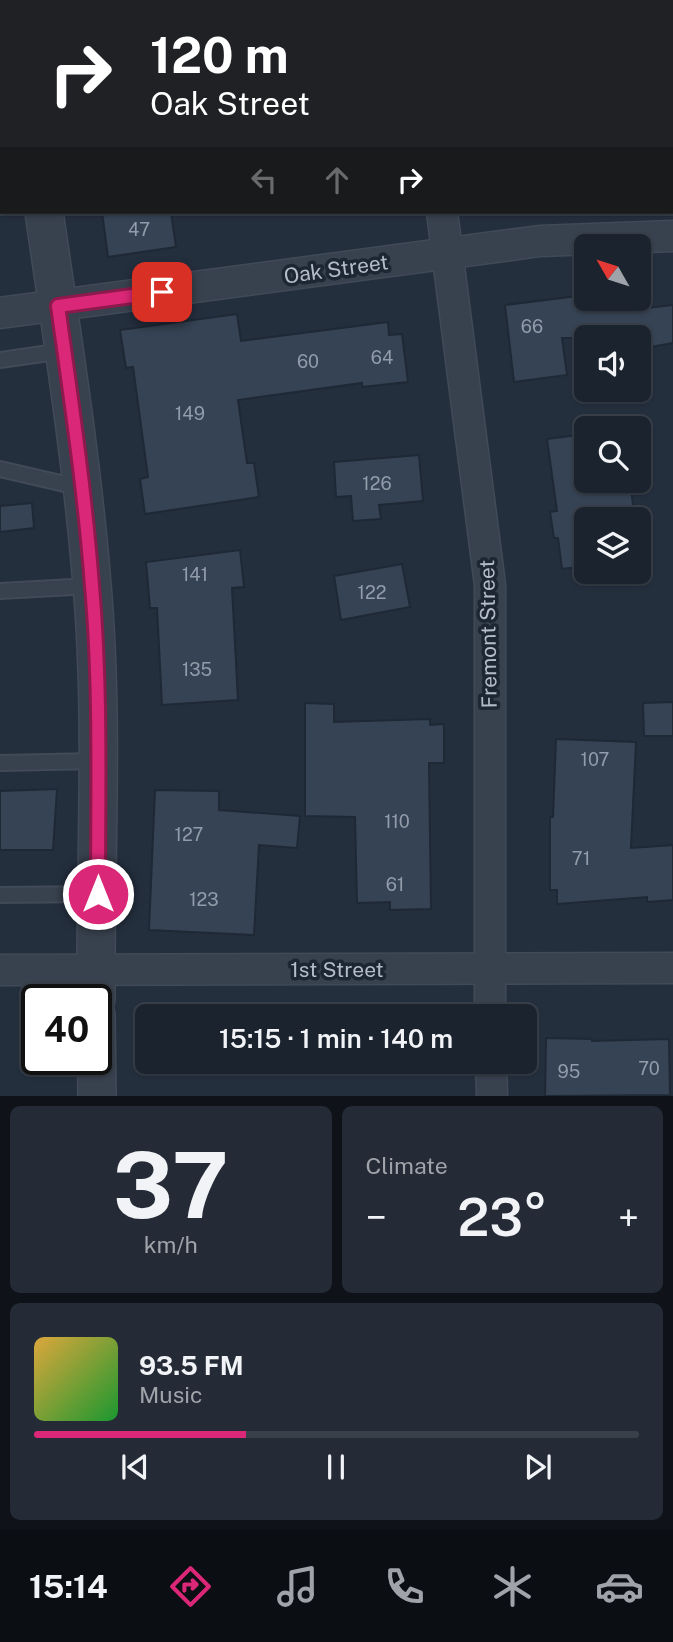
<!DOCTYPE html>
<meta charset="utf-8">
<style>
:root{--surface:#1b232e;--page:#242b36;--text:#f1f3f6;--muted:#a0a4aa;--line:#39404a;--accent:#db2777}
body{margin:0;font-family:"Public Sans",sans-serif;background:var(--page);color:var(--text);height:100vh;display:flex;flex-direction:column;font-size:26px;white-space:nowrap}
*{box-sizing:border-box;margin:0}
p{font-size:23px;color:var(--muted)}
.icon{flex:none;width:38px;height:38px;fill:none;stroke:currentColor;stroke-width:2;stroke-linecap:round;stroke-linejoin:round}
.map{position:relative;height:1096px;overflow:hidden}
.sheet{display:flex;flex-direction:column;gap:10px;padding:10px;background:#0f1319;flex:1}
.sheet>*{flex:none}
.top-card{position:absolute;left:0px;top:0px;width:674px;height:214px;box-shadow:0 2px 5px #0004,0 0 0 2px var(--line);background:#202124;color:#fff;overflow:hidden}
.needle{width:46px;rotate:309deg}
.fabs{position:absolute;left:574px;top:234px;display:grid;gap:14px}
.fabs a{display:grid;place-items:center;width:77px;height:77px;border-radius:10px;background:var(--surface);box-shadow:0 2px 5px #0004,0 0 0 2px var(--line);font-size:35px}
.speed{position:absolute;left:21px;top:984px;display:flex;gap:14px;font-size:35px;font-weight:700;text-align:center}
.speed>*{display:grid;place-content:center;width:91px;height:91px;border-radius:50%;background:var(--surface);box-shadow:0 2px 5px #0004,0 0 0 2px var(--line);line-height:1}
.speed .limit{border:4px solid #111;border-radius:10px;background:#fff;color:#111}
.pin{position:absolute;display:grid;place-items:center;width:60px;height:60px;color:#fff;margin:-30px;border-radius:14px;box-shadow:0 4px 10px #0006}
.me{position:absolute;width:77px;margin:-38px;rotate:0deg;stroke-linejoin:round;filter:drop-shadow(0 0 5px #0008)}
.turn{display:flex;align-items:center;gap:24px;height:147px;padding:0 35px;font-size:32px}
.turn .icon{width:91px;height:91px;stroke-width:2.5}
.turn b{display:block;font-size:49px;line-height:60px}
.lanes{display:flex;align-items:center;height:66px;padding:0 35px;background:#0003;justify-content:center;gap:35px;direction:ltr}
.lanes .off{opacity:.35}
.big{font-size:52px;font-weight:600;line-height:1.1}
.sheet .widget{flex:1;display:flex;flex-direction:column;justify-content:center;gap:10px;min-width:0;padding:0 24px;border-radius:10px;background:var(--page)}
.sheet .dial{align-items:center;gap:0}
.dial b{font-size:91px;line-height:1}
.song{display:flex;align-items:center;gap:21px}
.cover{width:84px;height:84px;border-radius:10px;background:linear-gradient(135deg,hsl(40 70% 55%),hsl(130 70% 35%))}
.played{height:7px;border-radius:4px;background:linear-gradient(90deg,var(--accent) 35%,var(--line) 35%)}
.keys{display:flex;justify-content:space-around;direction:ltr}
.heat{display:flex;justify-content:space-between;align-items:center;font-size:38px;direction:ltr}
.sheet .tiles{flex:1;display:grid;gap:10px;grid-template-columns:1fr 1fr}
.widget:last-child{grid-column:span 2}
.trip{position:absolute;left:135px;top:1004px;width:402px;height:70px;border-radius:10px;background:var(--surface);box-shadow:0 2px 5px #0004,0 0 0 2px var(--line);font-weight:600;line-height:70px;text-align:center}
.dock{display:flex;height:112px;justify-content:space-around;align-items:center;background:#0b0e12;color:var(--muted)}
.dock .icon{width:49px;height:49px}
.dock .on{color:var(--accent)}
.dock b{font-size:32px;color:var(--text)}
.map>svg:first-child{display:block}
</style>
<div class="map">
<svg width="673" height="1096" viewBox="0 0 673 1096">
<rect width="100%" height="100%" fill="#242f3e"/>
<g fill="#364354" stroke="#1f2835" stroke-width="2">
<polygon points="102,212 171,212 176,247 108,257"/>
<polygon points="586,295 586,299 627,299 629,310 673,305 673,343 639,349 639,338 562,338 567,375 514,382 505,305"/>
<polygon points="237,314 241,341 388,322 389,335 402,334 408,382 362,387 362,383 238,400 247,463 254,463 259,497 145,514 140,479 148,477 133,367 126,368 120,330"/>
<polygon points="586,434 586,481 630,481 635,520 586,520 586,566 562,569 558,538 554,538 550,512 557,511 547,439"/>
<polygon points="419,455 423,501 379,505 381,519 353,521 351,496 336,497 334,462"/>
<polygon points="32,503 34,528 0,532 0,506"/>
<polygon points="240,550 244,587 232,588 238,700 162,705 157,608 150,608 146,562"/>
<polygon points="402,564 410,607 341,620 334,576"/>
<polygon points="673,702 673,736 644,736 643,703"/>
<polygon points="305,703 334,704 334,722 430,719 430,725 444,724 444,763 429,763 431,909 390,910 390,902 357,903 355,817 305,816"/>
<polygon points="556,739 636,742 631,848 673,845 673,900 647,902 647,897 557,904 557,890 550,890 550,817 553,817"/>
<polygon points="57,789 53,850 0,850 0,791"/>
<polygon points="155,790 219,791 219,810 300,816 297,848 259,845 254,935 149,930"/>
<polygon points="546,1038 592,1039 592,1041 669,1039 670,1095 545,1096"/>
</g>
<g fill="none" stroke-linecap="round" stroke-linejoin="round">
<g stroke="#414a57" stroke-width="18">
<g id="service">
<polyline points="0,200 2,200"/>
<polyline points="0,360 63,351"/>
<polyline points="0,469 82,488"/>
<polyline points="0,591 91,586"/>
<polyline points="0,763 96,761"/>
<polyline points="0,895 97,894"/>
</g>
</g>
<g stroke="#414a57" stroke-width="33">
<g id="minor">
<polyline points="415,0 415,2"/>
<polyline points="442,212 490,585 490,1017"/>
<polyline points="0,313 540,241 673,236"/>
<polyline points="0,970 673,968"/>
<polyline points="491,1062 492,1096"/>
</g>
</g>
<g stroke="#414a57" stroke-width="40">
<g id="tertiary">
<polyline points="20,0 20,2"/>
<path d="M44 212C62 336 82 460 92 585 104 723 95 862 96 999"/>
<polyline points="96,1015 97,1096"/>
</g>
</g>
<use href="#service" stroke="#38414e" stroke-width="14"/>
<use href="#minor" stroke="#38414e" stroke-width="30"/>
<use href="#tertiary" stroke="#38414e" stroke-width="37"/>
</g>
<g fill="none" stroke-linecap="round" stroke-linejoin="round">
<g stroke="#8e194d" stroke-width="18">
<path id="route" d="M98 894C98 792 101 688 92 586 85 492 71 399 58 306L162 292"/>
</g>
<use href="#route" stroke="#db2777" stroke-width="12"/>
</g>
<g text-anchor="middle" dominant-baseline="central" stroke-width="7" stroke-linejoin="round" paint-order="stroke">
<g font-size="18" fill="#929caa">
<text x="139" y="229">47</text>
<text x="532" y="326">66</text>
<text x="382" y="357">64</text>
<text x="308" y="361">60</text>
<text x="190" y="413">149</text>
<text x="377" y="483">126</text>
<text x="195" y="574">141</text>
<text x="372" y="592">122</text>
<text x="197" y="669">135</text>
<text x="595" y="759">107</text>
<text x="397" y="821">110</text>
<text x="189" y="834">127</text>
<text x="581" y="858">71</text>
<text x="395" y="884">61</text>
<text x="204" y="899">123</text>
<text x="649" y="1068">70</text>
<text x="569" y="1071">95</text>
</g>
<g font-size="21" fill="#b4bcc9" stroke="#1d2633">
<text transform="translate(336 269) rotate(-8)">Oak Street</text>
<text transform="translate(488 634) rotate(-91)">Fremont Street</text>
<text x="337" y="969">1st Street</text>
</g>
</g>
</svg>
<div class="fabs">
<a><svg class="needle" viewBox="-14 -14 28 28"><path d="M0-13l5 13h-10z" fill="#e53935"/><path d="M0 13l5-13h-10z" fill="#a0a4aa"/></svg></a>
<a><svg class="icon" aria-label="sound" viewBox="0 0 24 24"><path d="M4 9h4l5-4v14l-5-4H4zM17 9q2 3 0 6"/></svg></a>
<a><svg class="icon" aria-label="search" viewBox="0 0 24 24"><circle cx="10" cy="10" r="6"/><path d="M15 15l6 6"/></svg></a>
<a><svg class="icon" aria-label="layers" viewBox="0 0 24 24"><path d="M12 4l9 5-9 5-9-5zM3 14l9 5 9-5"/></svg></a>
</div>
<div class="speed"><div class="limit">40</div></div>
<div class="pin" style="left:162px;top:292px;background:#d93025"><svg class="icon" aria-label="arrive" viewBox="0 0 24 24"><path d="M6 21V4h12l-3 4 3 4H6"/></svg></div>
<svg class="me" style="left:98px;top:894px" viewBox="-20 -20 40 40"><circle r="17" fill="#db2777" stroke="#fff" stroke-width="3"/><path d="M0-11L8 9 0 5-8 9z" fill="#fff"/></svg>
<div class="trip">15:15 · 1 min · 140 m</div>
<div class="top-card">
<div class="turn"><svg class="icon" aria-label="right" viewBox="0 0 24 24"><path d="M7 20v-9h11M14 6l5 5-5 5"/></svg><div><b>120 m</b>Oak Street</div></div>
<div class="lanes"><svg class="icon off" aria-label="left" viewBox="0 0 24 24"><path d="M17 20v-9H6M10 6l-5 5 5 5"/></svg><svg class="icon off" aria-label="ahead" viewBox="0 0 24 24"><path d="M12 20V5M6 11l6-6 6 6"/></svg><svg class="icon" aria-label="right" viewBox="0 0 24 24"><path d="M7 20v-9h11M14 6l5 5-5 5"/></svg></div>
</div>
</div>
<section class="sheet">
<div class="tiles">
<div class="widget dial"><b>37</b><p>km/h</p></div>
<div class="widget"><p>Climate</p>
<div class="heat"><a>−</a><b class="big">23°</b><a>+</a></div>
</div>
<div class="widget">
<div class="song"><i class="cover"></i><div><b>93.5 FM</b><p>Music</p></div></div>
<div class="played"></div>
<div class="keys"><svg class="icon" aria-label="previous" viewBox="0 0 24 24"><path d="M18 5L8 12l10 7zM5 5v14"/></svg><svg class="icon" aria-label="pause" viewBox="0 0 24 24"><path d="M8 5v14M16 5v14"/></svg><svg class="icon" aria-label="next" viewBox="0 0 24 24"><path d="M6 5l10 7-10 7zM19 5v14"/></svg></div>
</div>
</div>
</section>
<nav class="dock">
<b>15:14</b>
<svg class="icon on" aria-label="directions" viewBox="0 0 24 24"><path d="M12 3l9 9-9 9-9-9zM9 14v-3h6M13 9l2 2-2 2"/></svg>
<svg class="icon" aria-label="music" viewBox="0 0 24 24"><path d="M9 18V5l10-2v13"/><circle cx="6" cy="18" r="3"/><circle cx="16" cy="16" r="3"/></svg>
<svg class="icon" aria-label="phone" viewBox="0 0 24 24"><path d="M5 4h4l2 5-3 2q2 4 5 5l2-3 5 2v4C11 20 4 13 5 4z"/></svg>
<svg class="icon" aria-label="climate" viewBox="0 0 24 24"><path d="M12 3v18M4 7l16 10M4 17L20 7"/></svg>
<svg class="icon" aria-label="car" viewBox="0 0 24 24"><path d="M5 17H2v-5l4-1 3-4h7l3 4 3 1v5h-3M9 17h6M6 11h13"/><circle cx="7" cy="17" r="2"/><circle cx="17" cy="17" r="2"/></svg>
</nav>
